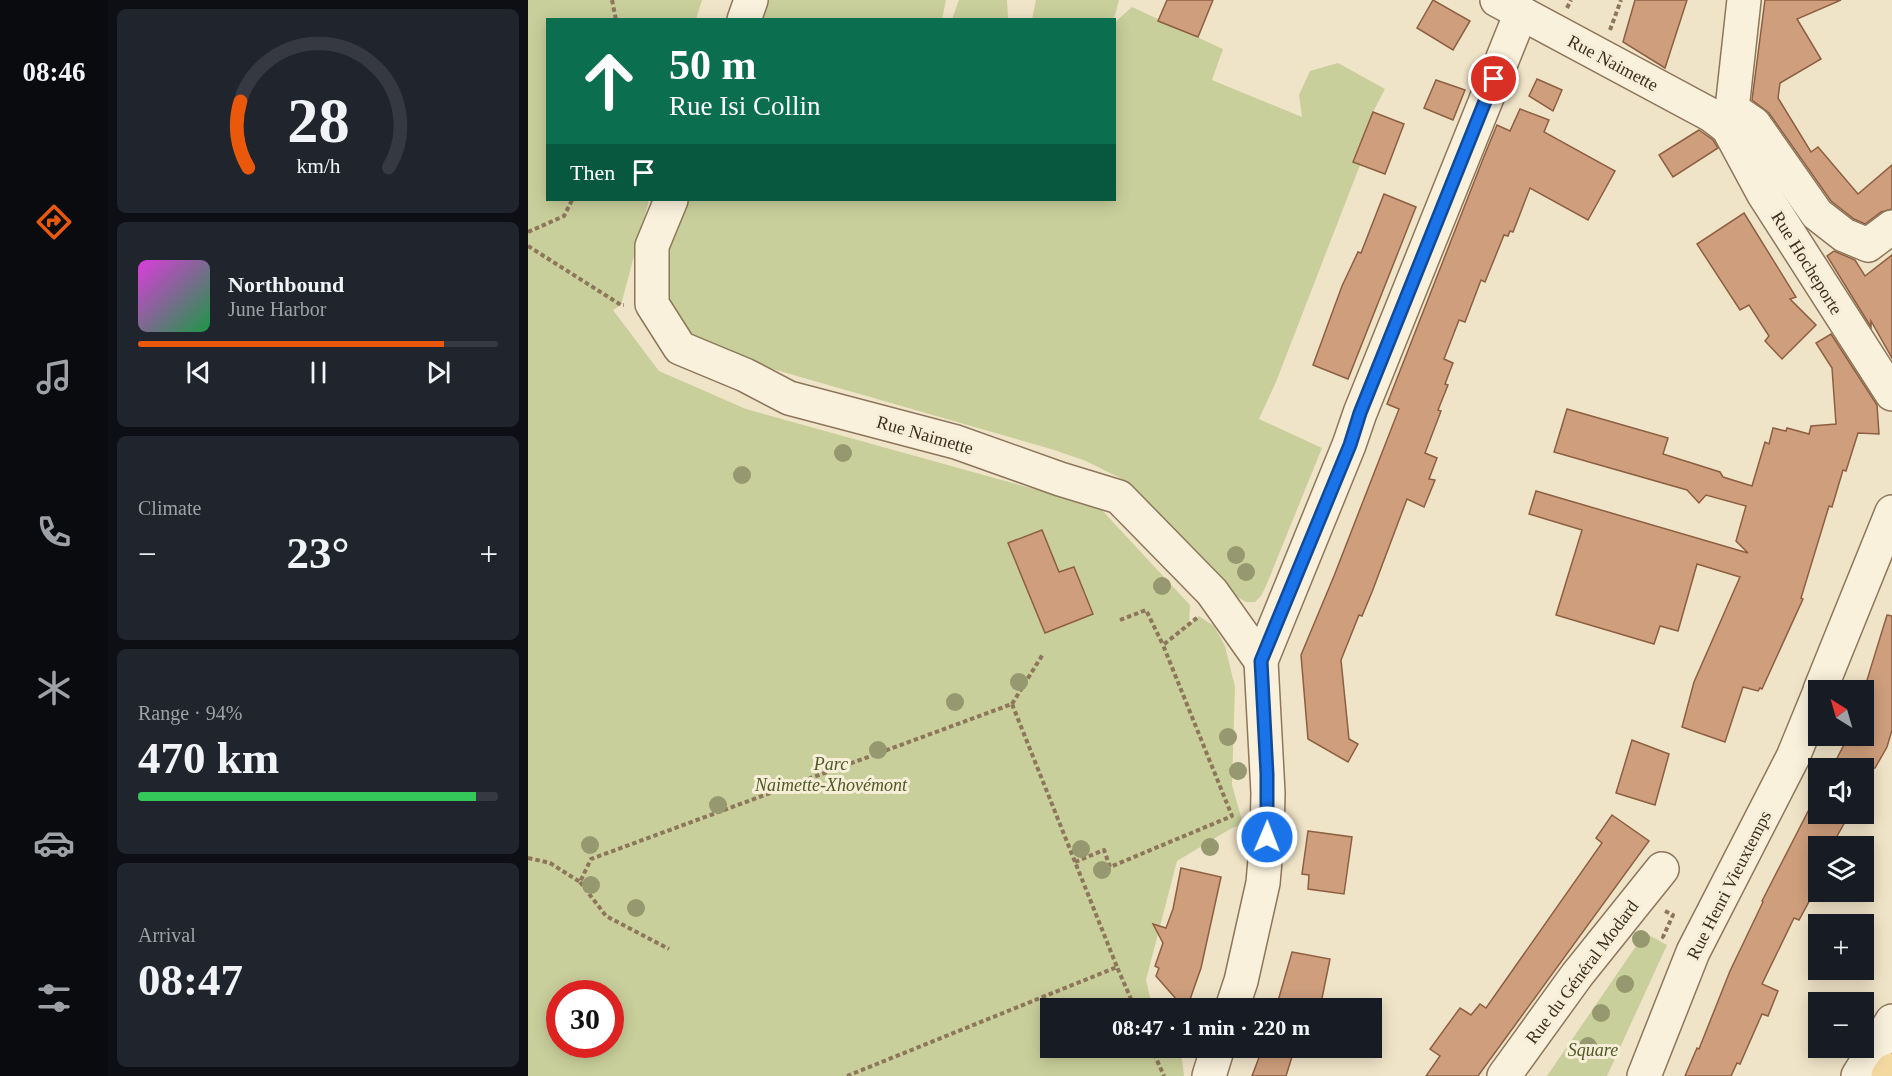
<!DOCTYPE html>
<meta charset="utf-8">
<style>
:root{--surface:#171b24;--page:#20242c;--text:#f1f3f6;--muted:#9ea1a6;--line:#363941;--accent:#ea580c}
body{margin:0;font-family:"Times New Roman",serif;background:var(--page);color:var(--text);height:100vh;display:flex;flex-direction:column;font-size:22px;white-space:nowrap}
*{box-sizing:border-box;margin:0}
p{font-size:20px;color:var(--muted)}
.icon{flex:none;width:33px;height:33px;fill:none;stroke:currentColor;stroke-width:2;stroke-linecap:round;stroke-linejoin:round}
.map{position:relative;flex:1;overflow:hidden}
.sheet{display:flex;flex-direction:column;gap:9px;padding:9px;background:#0d0f14;width:420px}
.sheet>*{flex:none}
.hud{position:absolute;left:18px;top:18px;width:570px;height:183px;border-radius:0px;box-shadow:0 3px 15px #0003;background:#0b6e4f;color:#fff;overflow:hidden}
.needle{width:39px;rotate:323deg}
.fabs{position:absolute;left:1280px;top:680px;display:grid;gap:12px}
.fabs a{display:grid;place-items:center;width:66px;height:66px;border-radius:0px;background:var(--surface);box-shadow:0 3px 15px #0003;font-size:30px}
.speed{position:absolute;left:18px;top:980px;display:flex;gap:12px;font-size:30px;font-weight:700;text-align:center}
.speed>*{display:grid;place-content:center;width:78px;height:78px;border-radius:50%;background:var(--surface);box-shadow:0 3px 15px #0003;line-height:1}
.speed .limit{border:9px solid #d22;background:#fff;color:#111}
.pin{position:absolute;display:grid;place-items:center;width:51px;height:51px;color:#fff;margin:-26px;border:3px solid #fff;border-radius:50%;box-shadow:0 2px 6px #0007}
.me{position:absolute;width:66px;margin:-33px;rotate:1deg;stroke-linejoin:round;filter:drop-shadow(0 0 4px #0008)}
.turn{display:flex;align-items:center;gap:21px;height:126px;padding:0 24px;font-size:27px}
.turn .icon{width:78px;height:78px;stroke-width:2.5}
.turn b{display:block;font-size:42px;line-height:51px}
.then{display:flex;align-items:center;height:57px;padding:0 24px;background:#0003;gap:12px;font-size:22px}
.big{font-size:45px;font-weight:700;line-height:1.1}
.sheet .card{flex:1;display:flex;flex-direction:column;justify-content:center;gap:9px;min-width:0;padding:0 21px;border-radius:9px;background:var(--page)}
.sheet .dial{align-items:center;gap:0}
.dial svg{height:156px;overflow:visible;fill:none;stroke:var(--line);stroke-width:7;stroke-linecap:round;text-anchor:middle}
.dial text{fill:var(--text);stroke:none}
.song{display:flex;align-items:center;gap:18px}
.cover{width:72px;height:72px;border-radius:9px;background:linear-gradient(135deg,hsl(300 70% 55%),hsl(140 70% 35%))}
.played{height:6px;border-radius:3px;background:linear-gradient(90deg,var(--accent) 85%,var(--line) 85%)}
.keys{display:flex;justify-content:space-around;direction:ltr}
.heat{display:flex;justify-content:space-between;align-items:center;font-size:33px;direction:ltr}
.charge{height:9px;border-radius:4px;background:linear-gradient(90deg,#34c759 94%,var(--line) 0)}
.trip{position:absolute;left:512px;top:998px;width:342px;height:60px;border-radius:0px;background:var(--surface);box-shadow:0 3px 15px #0003;font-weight:700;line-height:60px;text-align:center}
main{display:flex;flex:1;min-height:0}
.tabs{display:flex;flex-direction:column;width:108px;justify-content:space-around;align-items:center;background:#090b0e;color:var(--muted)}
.tabs .icon{width:42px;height:42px}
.tabs .current{color:var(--accent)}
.tabs b{font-size:27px;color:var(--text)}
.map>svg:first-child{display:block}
</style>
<main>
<nav class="tabs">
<b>08:46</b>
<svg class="icon current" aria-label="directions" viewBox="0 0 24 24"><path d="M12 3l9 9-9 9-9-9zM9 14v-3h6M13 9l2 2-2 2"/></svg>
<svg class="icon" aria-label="music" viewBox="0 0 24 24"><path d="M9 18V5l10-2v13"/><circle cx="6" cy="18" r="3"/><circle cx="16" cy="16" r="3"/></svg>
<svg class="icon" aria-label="phone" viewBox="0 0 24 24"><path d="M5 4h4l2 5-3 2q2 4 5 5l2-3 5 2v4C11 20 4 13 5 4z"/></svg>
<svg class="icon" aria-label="climate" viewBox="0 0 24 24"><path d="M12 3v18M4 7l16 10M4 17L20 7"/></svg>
<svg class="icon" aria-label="car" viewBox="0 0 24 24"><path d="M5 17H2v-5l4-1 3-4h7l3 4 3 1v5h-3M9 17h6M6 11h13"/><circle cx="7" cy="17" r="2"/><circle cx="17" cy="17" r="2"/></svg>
<svg class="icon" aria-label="filters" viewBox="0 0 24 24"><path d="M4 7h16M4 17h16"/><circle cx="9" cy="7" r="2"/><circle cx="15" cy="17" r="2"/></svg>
</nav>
<section class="sheet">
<div class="card dial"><svg viewBox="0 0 100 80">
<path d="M14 69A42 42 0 1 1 86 69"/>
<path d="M14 69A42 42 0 0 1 10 35" stroke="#ea580c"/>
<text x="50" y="56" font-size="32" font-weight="700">28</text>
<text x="50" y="72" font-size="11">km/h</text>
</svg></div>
<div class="card">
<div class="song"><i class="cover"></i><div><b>Northbound</b><p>June Harbor</p></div></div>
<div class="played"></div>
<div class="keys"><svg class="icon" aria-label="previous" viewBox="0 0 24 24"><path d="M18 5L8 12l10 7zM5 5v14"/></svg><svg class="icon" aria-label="pause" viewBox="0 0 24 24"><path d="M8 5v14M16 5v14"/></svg><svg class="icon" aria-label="next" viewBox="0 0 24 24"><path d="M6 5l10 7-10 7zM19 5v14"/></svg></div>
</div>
<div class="card"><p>Climate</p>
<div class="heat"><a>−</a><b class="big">23°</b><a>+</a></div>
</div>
<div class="card"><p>Range · 94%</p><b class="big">470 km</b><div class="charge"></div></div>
<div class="card"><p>Arrival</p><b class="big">08:47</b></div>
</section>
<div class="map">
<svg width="1364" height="1076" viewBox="0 0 1364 1076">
<rect width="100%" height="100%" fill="#f0e4c8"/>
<g fill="#c9cf9b" fill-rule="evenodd">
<path d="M0 0H174L168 19 20 20V200H121L93 305 85 310 131 371 218 409 571 507 662 605 661 624 671 616 686 626 697 646 707 687 704 785 715 824 704 828 649 861 618 980 622 997 628 1008H522V1047H651L653 1052 656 1076H0ZM32 993H82V1044H32Z"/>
<polygon points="241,0 418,0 414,19 232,20"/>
<polygon points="431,0 479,0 480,19 424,19"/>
<polygon points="508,0 591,0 586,19 504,19"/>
<polygon points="604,7 695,49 684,80 774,117 771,95 782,71 810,63 857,89 845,112 828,156 826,162 832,165 748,382 731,419 794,448 738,586 733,596 727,602 718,602 709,597 689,572 664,546 592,478 558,461 523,449 241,368 237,376 161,339 133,296 132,266 154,200 586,200 587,22"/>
<polygon points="1117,933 1139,945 1079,1076 1019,1076"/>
</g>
<g fill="#cf9f7d" stroke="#8d5f41" stroke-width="1.5">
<polygon points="639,0 685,0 670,37 630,21"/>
<polygon points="905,0 942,21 925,50 889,28"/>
<polygon points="1107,0 1159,0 1137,68 1095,42"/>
<polygon points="1237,0 1313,0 1269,19 1293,59 1252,83 1250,98 1283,152 1290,147 1330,194 1364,165 1364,209 1353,212 1337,224 1326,219 1303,201 1241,113 1224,100"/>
<polygon points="1009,79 1034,90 1025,111 1001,96"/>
<polygon points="908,80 937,90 925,120 896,108"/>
<polygon points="992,109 1021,120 1016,132 1087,171 1060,220 1002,188 985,232 982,231 980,236 976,235 957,282 953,280 937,322 931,320 916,359 925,363 917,384 920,385 910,410 913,411 897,453 909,458 901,479 907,480 896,507 879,499 844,592 834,616 831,615 813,660 821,739 830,744 820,762 780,739 773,655 806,576 871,409 859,404 957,154 969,125 982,131"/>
<polygon points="845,112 876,124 857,174 825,162"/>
<polygon points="1171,130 1185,140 1190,148 1145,177 1131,155"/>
<polygon points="856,194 888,207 820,379 785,365 814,286 830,252 833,253"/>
<polygon points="1216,213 1268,297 1262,299 1288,325 1254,359 1237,341 1241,336 1221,305 1212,310 1169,244"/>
<polygon points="1306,251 1327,260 1337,276 1364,255 1364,358 1343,321 1343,327 1299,256"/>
<polygon points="1303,334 1349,405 1351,434 1330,433 1318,471 1315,470 1304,507 1301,506 1273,598 1275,599 1234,689 1232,688 1230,691 1215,687 1197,742 1154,727 1166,682 1212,577 1169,564 1150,631 1132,626 1126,644 1028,615 1054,530 1001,514 1008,491 1220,553 1208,541 1218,506 1178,495 1171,503 1159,490 1026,452 1039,409 1140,438 1135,454 1192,472 1195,477 1224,486 1237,442 1241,444 1245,428 1258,431 1259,428 1281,434 1283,426 1308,424 1304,368 1288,343"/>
<polygon points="514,530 531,572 546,567 565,614 517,633 480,543"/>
<polygon points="1359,615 1364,616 1364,730 1359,747 1347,768 1304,768 1321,735 1335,735 1335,693"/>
<polygon points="1104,740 1141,754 1127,805 1088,793"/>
<polygon points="1290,792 1290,813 1322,813 1304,845 1290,838 1290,885 1271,920 1266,918 1234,984 1250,991 1240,1016 1234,1014 1212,1064 1209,1063 1203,1076 1157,1076 1169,1048 1171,1049 1202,971 1235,902 1234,901"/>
<polygon points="1084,815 1121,841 950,1076 898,1076 912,1056 902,1049 932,1008 943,1015 952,1004 958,1008 1074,843 1068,838"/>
<polygon points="780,831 824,837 816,894 780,889 781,875 774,874"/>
<polygon points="653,868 693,877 673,968 659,1008 656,1008 628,976 631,968 627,966 635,943 625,924 638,928 645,909"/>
<polygon points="764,952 802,959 792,1008 748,1008"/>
<polygon points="735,1047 767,1047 758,1076 724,1076"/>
</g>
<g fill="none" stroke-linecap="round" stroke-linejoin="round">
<g stroke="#8d765c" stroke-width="36">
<g id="minor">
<polyline points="969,0 1183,115 1200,128"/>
<polyline points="216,20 223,0"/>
<polyline points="1204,109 1226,124 1289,214 1316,235 1340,245 1364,227"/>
<polyline points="1200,128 1235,193 1364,394"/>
<polyline points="1200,128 1204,109 1216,0"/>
<polyline points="143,200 124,246 124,304 152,348 217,375 261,398 428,442 532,479 591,497 684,592 733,661"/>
<polyline points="1292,690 1364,512"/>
<polyline points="704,1008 713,981 735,883 739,837 740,793 733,661 821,445 832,413 993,13"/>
<polyline points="681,1076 690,1047"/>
<polyline points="976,1076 1049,975 1134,869"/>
<polyline points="1116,1076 1165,952 1265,757 1290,696"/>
<polyline points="1330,1076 1364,1021"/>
</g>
</g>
<g stroke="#5b4430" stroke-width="36">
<polyline id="major" points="1360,1076 1364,1070"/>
</g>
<g stroke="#8d765c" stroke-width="4" stroke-dasharray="4.5 3" stroke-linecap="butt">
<polyline points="84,0 88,20"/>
<polyline points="1039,8 1043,0"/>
<polyline points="1082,30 1093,0"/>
<polyline points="0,232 36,216 44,200"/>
<polyline points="0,246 93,305 96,305"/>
<polyline points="592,620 618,610 635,645"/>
<polyline points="484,704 515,654"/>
<polyline points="0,858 22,863 52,882 63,859 484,704 589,967"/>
<polyline points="547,862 576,850 582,867 704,816 635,645 670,617"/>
<polyline points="52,882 78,916 141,949"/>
<polyline points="1137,911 1145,915 1135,937 1139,939"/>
<polyline points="623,1047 636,1076"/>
<polyline points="319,1076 589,967 607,1008"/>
</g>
<use href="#minor" stroke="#faf1dc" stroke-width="33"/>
<use href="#major" stroke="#f3d9a0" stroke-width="33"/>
</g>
<g fill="#96986f">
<circle cx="315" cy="453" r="9"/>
<circle cx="214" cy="475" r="9"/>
<circle cx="708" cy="555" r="9"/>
<circle cx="718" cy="572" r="9"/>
<circle cx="634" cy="586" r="9"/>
<circle cx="491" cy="682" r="9"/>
<circle cx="427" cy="702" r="9"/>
<circle cx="700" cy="737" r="9"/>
<circle cx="350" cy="750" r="9"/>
<circle cx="710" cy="771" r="9"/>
<circle cx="190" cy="805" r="9"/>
<circle cx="62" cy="845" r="9"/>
<circle cx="682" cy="847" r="9"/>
<circle cx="553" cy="849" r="9"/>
<circle cx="574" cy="870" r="9"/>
<circle cx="63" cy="885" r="9"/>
<circle cx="108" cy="908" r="9"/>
<circle cx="1113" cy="939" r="9"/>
<circle cx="1097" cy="984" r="9"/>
<circle cx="1073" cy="1013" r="9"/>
<circle cx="1060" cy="1046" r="9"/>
</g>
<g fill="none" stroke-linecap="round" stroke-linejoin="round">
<g stroke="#114b97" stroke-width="15">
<polyline id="route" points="739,837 739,774 733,661 822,445 832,413 966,79"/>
</g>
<use href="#route" stroke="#1a73e8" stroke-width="10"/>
</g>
<g text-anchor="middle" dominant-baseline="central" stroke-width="6" stroke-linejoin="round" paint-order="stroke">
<g font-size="18" fill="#3d2e20" stroke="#f7eed8">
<text transform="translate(1085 63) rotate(28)">Rue Naimette</text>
<text transform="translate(1279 263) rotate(58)">Rue Hocheporte</text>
<text transform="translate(397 435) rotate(16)">Rue Naimette</text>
<text transform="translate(1201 885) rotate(-63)">Rue Henri Vieuxtemps</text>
<text transform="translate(1054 972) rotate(-53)">Rue du Général Modard</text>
</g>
<g font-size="18" font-style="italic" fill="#4d5a26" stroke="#f7eed8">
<text x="303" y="764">Parc<tspan x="303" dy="21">Naimette-Xhovémont</tspan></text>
<text x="1065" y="1050">Square</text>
</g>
</g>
</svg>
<div class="fabs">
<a><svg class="needle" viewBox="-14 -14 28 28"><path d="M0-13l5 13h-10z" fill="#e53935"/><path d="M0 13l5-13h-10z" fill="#9ea1a6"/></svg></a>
<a><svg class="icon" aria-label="sound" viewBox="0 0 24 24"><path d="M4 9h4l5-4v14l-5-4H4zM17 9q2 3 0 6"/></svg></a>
<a><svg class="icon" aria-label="layers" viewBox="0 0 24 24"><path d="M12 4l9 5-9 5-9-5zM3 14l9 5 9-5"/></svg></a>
<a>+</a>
<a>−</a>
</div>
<div class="speed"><div class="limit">30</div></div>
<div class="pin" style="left:966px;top:79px;background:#d93025"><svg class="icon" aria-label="arrive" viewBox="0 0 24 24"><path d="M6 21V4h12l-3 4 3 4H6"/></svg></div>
<svg class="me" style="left:739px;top:837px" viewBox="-20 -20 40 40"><circle r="17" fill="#1a73e8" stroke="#fff" stroke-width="3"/><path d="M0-11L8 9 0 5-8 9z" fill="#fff"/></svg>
<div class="trip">08:47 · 1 min · 220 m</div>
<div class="hud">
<div class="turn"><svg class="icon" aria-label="ahead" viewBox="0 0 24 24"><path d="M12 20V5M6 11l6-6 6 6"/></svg><div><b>50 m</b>Rue Isi Collin</div></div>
<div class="then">Then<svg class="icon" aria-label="arrive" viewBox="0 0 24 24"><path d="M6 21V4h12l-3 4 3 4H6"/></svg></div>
</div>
</div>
</main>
